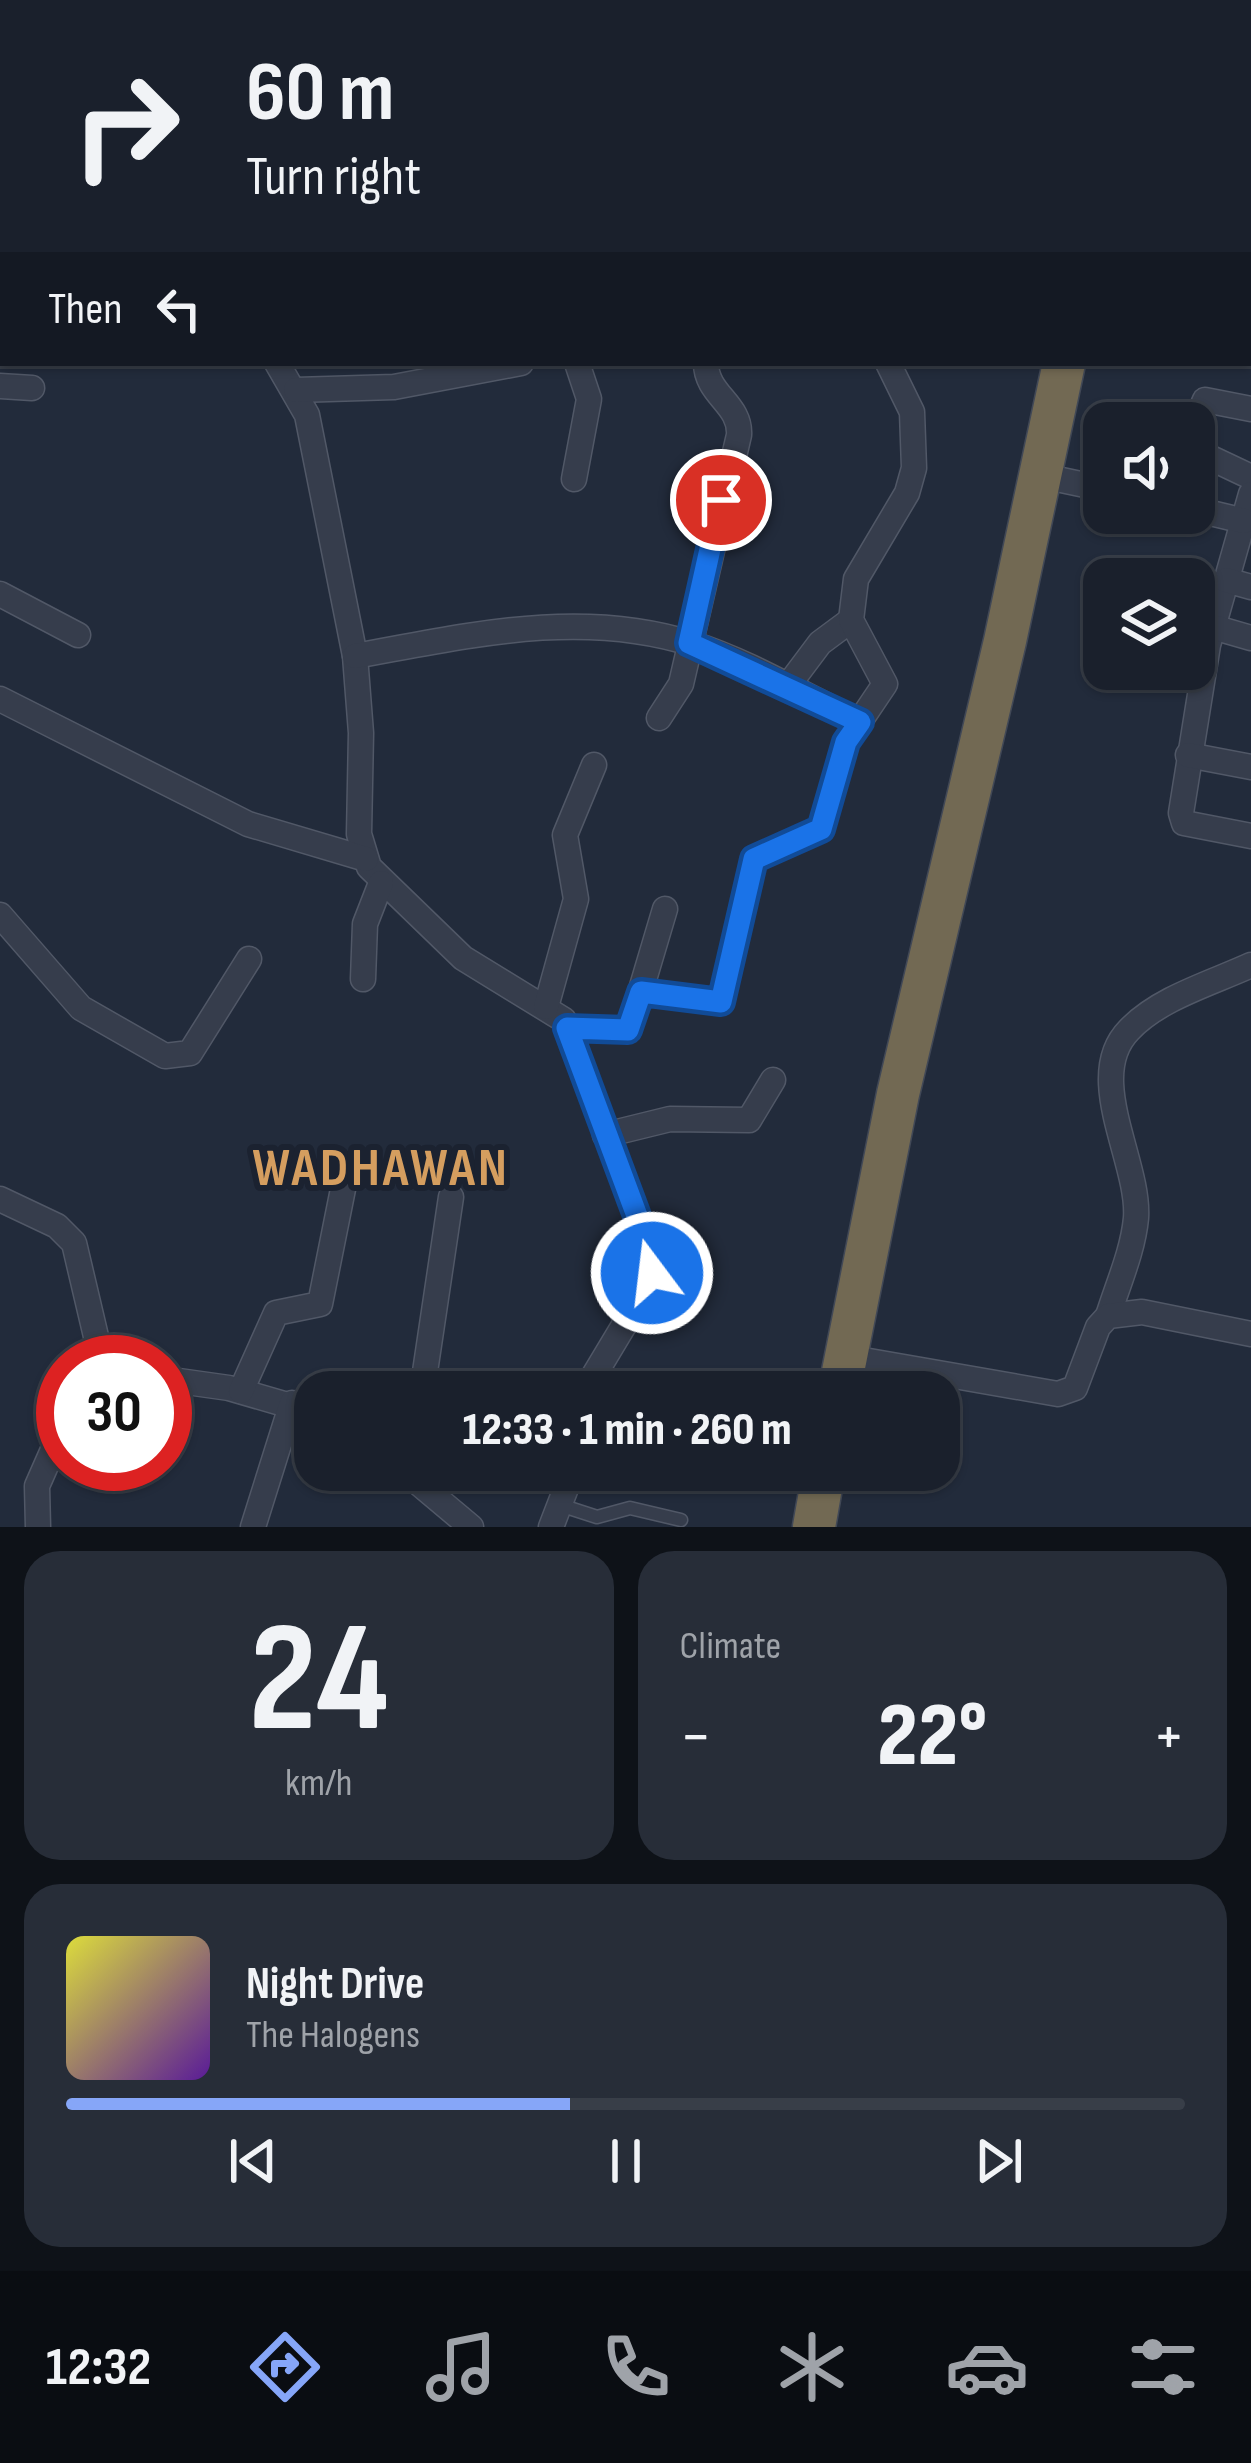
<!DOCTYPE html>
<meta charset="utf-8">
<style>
:root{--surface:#1a202c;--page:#272d38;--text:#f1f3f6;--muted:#9fa3a9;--line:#383e48;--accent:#86a6f8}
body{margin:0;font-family:"Sofia Sans Condensed",sans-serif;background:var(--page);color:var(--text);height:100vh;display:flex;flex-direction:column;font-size:45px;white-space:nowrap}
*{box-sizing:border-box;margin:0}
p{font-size:39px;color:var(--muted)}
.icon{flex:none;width:66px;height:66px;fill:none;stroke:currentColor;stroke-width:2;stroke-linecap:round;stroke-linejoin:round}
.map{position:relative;height:1527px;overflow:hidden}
.drawer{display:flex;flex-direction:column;gap:24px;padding:24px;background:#0e1218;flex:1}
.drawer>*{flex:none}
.banner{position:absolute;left:0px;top:0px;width:1251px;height:366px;box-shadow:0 3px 9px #0004,0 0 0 3px var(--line);background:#1a202c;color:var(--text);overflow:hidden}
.fabs{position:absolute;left:1083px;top:402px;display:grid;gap:24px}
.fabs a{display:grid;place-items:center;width:132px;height:132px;border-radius:24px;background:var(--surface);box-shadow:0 3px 9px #0004,0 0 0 3px var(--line);font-size:60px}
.speed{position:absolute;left:36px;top:1335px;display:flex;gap:24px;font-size:60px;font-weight:700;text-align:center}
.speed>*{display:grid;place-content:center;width:156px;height:156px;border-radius:50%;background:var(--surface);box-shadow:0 3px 9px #0004,0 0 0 3px var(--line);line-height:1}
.speed .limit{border:18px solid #d22;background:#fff;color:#111}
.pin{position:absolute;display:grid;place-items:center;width:102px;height:102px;color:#fff;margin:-51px;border:6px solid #fff;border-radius:50%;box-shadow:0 3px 12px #0007}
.me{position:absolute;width:132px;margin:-66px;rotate:345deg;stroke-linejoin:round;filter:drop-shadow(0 0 9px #0008)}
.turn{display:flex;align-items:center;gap:42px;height:252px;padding:0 48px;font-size:54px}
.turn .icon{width:156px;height:156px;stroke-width:2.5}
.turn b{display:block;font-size:84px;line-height:102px}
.then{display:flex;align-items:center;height:114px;padding:0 48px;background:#0003;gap:24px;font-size:45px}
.big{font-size:90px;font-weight:800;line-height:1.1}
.drawer .tile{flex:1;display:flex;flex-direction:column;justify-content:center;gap:18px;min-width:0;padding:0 42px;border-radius:36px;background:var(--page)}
.drawer .dial{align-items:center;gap:0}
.dial b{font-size:156px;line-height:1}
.song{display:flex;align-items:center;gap:36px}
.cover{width:144px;height:144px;border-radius:18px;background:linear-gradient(135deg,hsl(60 70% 55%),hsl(270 70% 35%))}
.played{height:12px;border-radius:6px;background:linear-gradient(90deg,var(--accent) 45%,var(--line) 45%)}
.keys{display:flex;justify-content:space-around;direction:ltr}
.heat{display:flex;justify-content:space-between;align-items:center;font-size:66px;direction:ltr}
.drawer .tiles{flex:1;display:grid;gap:24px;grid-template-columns:1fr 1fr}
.tile:last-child{grid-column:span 2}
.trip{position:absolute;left:294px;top:1371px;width:666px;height:120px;border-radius:36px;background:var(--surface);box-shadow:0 3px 9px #0004,0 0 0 3px var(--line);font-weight:800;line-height:120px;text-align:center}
.tab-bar{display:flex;height:192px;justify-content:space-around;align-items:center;background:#0a0d12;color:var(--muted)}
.tab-bar .icon{width:84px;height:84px}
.tab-bar .current{color:var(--accent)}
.tab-bar b{font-size:54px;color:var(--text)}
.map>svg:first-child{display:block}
</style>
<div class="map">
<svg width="1251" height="1527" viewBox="0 0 1251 1527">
<rect width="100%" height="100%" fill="#222b3b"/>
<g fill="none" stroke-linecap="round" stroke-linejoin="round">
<g stroke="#515867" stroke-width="15">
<polyline id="lane" points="560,1505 597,1517 630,1508 681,1520"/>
</g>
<g stroke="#515867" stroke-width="27">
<g id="street">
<polyline points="654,0 655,3"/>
<polyline points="353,3 353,0"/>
<polyline points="622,3 622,0"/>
<polyline points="0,52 3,53"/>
<polyline points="0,204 3,205"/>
<polyline points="277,363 307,415 355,656 361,733 359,834 369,867 463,958 564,1020 652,1256 647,1287 584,1392"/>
<polyline points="0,386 32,388"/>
<polyline points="296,390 394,387 521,363"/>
<polyline points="1194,425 1205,400 1251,409"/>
<polyline points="1194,450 1251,477"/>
<polyline points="1038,475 1104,489"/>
<polyline points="574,479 589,399 577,363"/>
<polyline points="1251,494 1208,645 1181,813 1184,823 1251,836"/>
<polyline points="1194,509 1244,521"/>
<polyline points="1226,580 1251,587"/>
<polyline points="0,594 78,635"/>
<polyline points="1213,627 1251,638"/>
<path d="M355 656C467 636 580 608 693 644 750 662 805 696 860 722"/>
<polyline points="787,687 820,643 851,620"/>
<polyline points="0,699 248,824 366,859"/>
<path d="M659 718 681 684 739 435C741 404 706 395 706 363"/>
<polyline points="1188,755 1251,767"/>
<polyline points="0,915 81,1008 165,1056 190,1053 249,959"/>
<polyline points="363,979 365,924 381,883"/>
<polyline points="641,992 721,1002 754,859 821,829 846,742 885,684 851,620 856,579 907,493 914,468 912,412 888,363"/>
<polyline points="546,1007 576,899 565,835 594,765"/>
<polyline points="567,1029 629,1030 665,909"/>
<polyline points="605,1135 670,1119 749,1120 773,1080"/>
<polyline points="0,1199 57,1226 74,1243 102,1362"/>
<path d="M1108 1316C1118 1284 1133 1251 1136 1218 1140 1162 1083 1077 1129 1030 1159 998 1212 983 1251 965"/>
<polyline points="846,1357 1058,1394 1075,1388 1098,1327 1108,1316 1142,1312 1251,1334"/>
<polyline points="165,1379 229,1388 315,1413"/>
<polyline points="241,1391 276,1313 320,1304 346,1174"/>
<polyline points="422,1392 451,1197"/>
<polyline points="403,1470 471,1527"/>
<polyline points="38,1527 37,1486 63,1427"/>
<polyline points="253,1527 292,1403"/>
<polyline points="551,1527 573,1470"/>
</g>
</g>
<g stroke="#414856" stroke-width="45">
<g id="highway">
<polyline points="1153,3 1153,0"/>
<polyline points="839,1392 898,1094 1005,641 1064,363"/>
<polyline points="814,1527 824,1470"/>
</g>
</g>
<use href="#lane" stroke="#363d4c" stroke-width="12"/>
<use href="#street" stroke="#363d4c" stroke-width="24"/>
<use href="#highway" stroke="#726953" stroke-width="42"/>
</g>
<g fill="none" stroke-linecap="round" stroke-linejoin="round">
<g stroke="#114b97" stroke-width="30">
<polyline id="route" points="652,1273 652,1256 567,1028 628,1030 641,992 721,1002 754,859 821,829 846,742 860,722 689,643 721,500"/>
</g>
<use href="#route" stroke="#1a73e8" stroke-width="21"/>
</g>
<g text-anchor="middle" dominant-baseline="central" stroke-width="12" stroke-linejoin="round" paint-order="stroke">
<g font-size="54" font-weight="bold" letter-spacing="3" fill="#d59e5f" stroke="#1b2230">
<text x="381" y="1168">WADHAWAN</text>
</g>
</g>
</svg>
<div class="fabs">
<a><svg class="icon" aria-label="sound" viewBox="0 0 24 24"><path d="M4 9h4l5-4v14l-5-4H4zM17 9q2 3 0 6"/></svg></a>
<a><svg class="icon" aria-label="layers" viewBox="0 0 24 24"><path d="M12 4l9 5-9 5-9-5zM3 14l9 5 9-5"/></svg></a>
</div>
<div class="speed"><div class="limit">30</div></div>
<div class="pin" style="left:721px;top:500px;background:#d93025"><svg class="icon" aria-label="arrive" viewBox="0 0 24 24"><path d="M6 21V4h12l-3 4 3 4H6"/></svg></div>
<svg class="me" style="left:652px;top:1273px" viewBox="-20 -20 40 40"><circle r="17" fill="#1a73e8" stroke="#fff" stroke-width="3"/><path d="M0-11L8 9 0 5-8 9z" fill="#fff"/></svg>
<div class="trip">12:33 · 1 min · 260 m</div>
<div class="banner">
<div class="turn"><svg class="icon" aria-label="right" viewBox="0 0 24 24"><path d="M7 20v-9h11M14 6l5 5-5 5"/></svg><div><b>60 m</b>Turn right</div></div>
<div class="then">Then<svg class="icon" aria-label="left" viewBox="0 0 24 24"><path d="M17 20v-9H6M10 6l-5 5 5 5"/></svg></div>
</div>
</div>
<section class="drawer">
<div class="tiles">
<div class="tile dial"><b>24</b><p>km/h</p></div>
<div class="tile"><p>Climate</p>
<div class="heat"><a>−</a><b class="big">22°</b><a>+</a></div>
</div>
<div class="tile">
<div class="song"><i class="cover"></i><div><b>Night Drive</b><p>The Halogens</p></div></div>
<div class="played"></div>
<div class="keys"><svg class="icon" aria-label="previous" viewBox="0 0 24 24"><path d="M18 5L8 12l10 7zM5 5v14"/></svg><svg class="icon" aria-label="pause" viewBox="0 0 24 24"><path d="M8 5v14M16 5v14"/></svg><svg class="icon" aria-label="next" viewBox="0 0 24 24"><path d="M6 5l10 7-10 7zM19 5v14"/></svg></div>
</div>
</div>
</section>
<nav class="tab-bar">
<b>12:32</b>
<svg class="icon current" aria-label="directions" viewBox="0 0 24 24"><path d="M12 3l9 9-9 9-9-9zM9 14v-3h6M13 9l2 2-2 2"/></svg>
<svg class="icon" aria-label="music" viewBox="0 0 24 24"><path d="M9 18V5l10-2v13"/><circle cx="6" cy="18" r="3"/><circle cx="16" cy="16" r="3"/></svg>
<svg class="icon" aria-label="phone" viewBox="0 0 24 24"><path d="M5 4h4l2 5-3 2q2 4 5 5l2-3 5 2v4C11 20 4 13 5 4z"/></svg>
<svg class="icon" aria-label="climate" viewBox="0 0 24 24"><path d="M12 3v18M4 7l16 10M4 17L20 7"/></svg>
<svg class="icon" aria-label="car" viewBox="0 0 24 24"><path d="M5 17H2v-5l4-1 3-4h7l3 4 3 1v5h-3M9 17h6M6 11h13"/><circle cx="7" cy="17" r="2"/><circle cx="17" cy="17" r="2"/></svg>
<svg class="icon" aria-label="filters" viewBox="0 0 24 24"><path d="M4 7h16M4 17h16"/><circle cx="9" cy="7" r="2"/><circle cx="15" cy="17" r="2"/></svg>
</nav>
